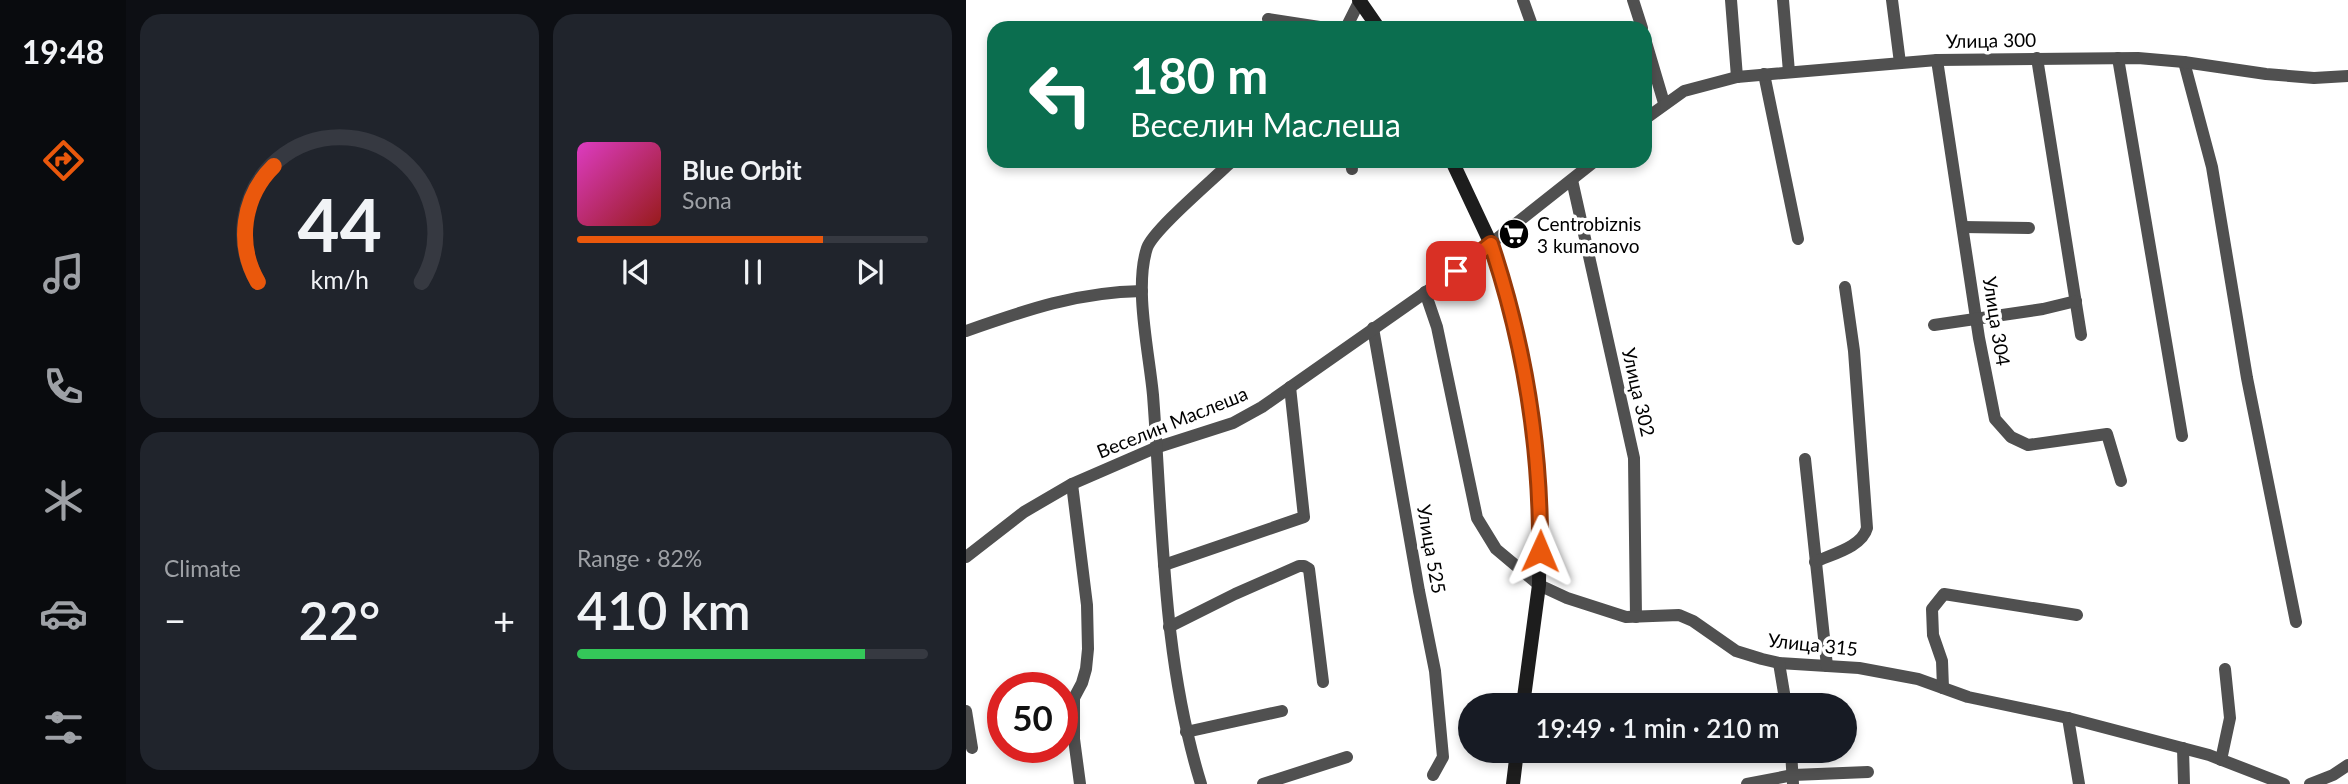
<!DOCTYPE html>
<meta charset="utf-8">
<style>
:root{--surface:#171b24;--page:#20242c;--text:#f1f3f6;--muted:#9ea1a6;--line:#363941;--accent:#ea580c}
body{margin:0;font-family:Lato,sans-serif;background:var(--page);color:var(--text);height:100vh;display:flex;flex-direction:column;font-size:26px;white-space:nowrap}
*{box-sizing:border-box;margin:0}
p{font-size:23px;color:var(--muted)}
.icon{flex:none;width:38px;height:38px;fill:none;stroke:currentColor;stroke-width:2;stroke-linecap:round;stroke-linejoin:round}
.map{position:relative;flex:1;overflow:hidden}
.side{display:flex;flex-direction:column;gap:14px;padding:14px;background:#0d0f14;width:840px}
.side>*{flex:none}
.hud{position:absolute;left:21px;top:21px;width:665px;height:147px;border-radius:21px;box-shadow:0 4px 10px #0003;background:#0b6e4f;color:#fff;overflow:hidden}
.speed{position:absolute;left:21px;top:672px;display:flex;gap:14px;font-size:35px;font-weight:700;text-align:center}
.speed>*{display:grid;place-content:center;width:91px;height:91px;border-radius:50%;background:var(--surface);box-shadow:0 4px 10px #0003;line-height:1}
.speed .limit{border:10px solid #d22;background:#fff;color:#111}
.pin{position:absolute;display:grid;place-items:center;width:60px;height:60px;color:#fff;margin:-30px;border-radius:14px;box-shadow:0 4px 10px #0006}
.me{position:absolute;width:77px;margin:-38px;rotate:1deg;stroke-linejoin:round;filter:drop-shadow(0 0 5px #0008)}
.turn{display:flex;align-items:center;gap:24px;height:147px;padding:0 28px;font-size:32px}
.turn .icon{width:91px;height:91px;stroke-width:2.5}
.turn b{display:block;font-size:49px;line-height:60px}
.big{font-size:52px;font-weight:600;line-height:1.1}
.side .tile{flex:1;display:flex;flex-direction:column;justify-content:center;gap:10px;min-width:0;padding:0 24px;border-radius:21px;background:var(--page)}
.side .dial{align-items:center;gap:0}
.dial svg{height:182px;overflow:visible;fill:none;stroke:var(--line);stroke-width:7;stroke-linecap:round;text-anchor:middle}
.dial text{fill:var(--text);stroke:none}
.song{display:flex;align-items:center;gap:21px}
.cover{width:84px;height:84px;border-radius:10px;background:linear-gradient(135deg,hsl(310 70% 55%),hsl(0 70% 35%))}
.played{height:7px;border-radius:4px;background:linear-gradient(90deg,var(--accent) 70%,var(--line) 70%)}
.keys{display:flex;justify-content:space-around;direction:ltr}
.heat{display:flex;justify-content:space-between;align-items:center;font-size:38px;direction:ltr}
.charge{height:10px;border-radius:5px;background:linear-gradient(90deg,#34c759 82%,var(--line) 0)}
.side .tiles{flex:1;display:grid;gap:14px;grid-template-columns:repeat(2,1fr)}
.trip{position:absolute;left:492px;top:693px;width:399px;height:70px;border-radius:35px;background:var(--surface);box-shadow:0 4px 10px #0003;font-weight:600;line-height:70px;text-align:center}
main{display:flex;flex:1;min-height:0}
.tabs{display:flex;flex-direction:column;width:126px;justify-content:space-around;align-items:center;background:#090b0e;color:var(--muted)}
.tabs .icon{width:49px;height:49px}
.tabs .current{color:var(--accent)}
.tabs b{font-size:32px;color:var(--text)}
.map>svg:first-child{display:block}
</style>
<main>
<nav class="tabs">
<b>19:48</b>
<svg class="icon current" aria-label="directions" viewBox="0 0 24 24"><path d="M12 3l9 9-9 9-9-9zM9 14v-3h6M13 9l2 2-2 2"/></svg>
<svg class="icon" aria-label="music" viewBox="0 0 24 24"><path d="M9 18V5l10-2v13"/><circle cx="6" cy="18" r="3"/><circle cx="16" cy="16" r="3"/></svg>
<svg class="icon" aria-label="phone" viewBox="0 0 24 24"><path d="M5 4h4l2 5-3 2q2 4 5 5l2-3 5 2v4C11 20 4 13 5 4z"/></svg>
<svg class="icon" aria-label="climate" viewBox="0 0 24 24"><path d="M12 3v18M4 7l16 10M4 17L20 7"/></svg>
<svg class="icon" aria-label="car" viewBox="0 0 24 24"><path d="M5 17H2v-5l4-1 3-4h7l3 4 3 1v5h-3M9 17h6M6 11h13"/><circle cx="7" cy="17" r="2"/><circle cx="17" cy="17" r="2"/></svg>
<svg class="icon" aria-label="filters" viewBox="0 0 24 24"><path d="M4 7h16M4 17h16"/><circle cx="9" cy="7" r="2"/><circle cx="15" cy="17" r="2"/></svg>
</nav>
<section class="side">
<div class="tiles">
<div class="tile dial"><svg viewBox="0 0 100 80">
<path d="M14 69A42 42 0 1 1 86 69"/>
<path d="M14 69A42 42 0 0 1 21 18" stroke="#ea580c"/>
<text x="50" y="56" font-size="32" font-weight="700">44</text>
<text x="50" y="72" font-size="11">km/h</text>
</svg></div>
<div class="tile">
<div class="song"><i class="cover"></i><div><b>Blue Orbit</b><p>Sona</p></div></div>
<div class="played"></div>
<div class="keys"><svg class="icon" aria-label="previous" viewBox="0 0 24 24"><path d="M18 5L8 12l10 7zM5 5v14"/></svg><svg class="icon" aria-label="pause" viewBox="0 0 24 24"><path d="M8 5v14M16 5v14"/></svg><svg class="icon" aria-label="next" viewBox="0 0 24 24"><path d="M6 5l10 7-10 7zM19 5v14"/></svg></div>
</div>
<div class="tile"><p>Climate</p>
<div class="heat"><a>−</a><b class="big">22°</b><a>+</a></div>
</div>
<div class="tile"><p>Range · 82%</p><b class="big">410 km</b><div class="charge"></div></div>
</div>
</section>
<div class="map">
<svg width="1382" height="784" viewBox="0 0 1382 784">
<rect width="100%" height="100%" fill="#fff"/>
<g fill="none" stroke-linecap="round" stroke-linejoin="round">
<g stroke="#505050" stroke-width="12">
<polyline points="557,0 567,28"/>
<polyline points="667,0 676,28"/>
<polyline points="765,0 771,77"/>
<polyline points="817,0 823,72"/>
<polyline points="926,0 934,63"/>
<polyline points="302,19 360,28"/>
<polyline points="380,28 394,0"/>
<polyline points="679,39 698,103"/>
<polyline points="1071,58 1115,335"/>
<polyline points="1152,58 1216,436"/>
<polyline points="971,60 1013,338 1029,419 1045,437 1062,445 1141,434 1155,481"/>
<polyline points="1218,62 1246,167 1281,378 1330,622"/>
<polyline points="798,74 832,239"/>
<polyline points="679,119 718,91 771,77 971,60 1172,58 1218,62 1300,74 1348,78 1382,76"/>
<polyline points="385,161 386,169"/>
<polyline points="606,180 668,458 670,617"/>
<polyline points="997,227 1063,228"/>
<polyline points="459,292 471,327 511,518 530,549 573,585 601,598 660,617 713,615 727,621 770,651 796,659 813,663 893,668 952,679 1002,697 1102,718 1243,755 1318,784"/>
<polyline points="968,325 1077,309 1110,301"/>
<polyline points="407,328 453,591 469,671 477,757 467,775"/>
<path d="M0 331C60 310 111 292 176 291"/>
<polyline points="839,459 861,666"/>
<polyline points="106,484 121,605 122,649 120,669 116,683 108,698 108,739 114,784"/>
<polyline points="0,557 58,512 106,484 189,448 267,423 296,407 490,271 629,161"/>
<path d="M849 562C866 554 896 547 901 528L888 351 879 287"/>
<polyline points="198,565 338,517 324,387"/>
<polyline points="203,627 269,594 333,566 338,566 343,569 357,682"/>
<polyline points="813,663 820,705"/>
<polyline points="977,688 976,661 967,635 966,609 978,594 1111,615"/>
<polyline points="0,711 6,748"/>
<polyline points="1102,718 1113,784"/>
<polyline points="220,732 316,711"/>
<polyline points="1217,748 1218,784"/>
<polyline points="825,751 827,784"/>
<polyline points="1255,760 1264,718 1259,669"/>
<path d="M235 784C196 658 197 526 187 395 183 352 168 288 181 248 187 230 249 178 266 161"/>
<polyline points="297,784 381,757"/>
<polyline points="781,784 827,775 902,772"/>
<polyline points="1344,784 1367,775 1382,765"/>
</g>
<g stroke="#1d1d1d" stroke-width="14">
<polyline points="486,161 525,244 539,285 550,330 566,416 574,514 573,585 557,705"/>
<polyline points="547,784 551,751"/>
</g>
<polyline stroke="#1d1d1d" stroke-width="14" points="393,0 411,26"/>
</g>
<g fill="none" stroke-linecap="round" stroke-linejoin="round">
<g stroke="#983908" stroke-width="18">
<path id="route" d="M490 271 525 244C558 343 575 446 574 551"/>
</g>
<use href="#route" stroke="#ea580c" stroke-width="12"/>
</g>
<defs>
<g id="supermarket-disc" transform="scale(1.575)"><circle r="9.5" fill="#000" stroke="#fff"/><path d="M-6-5.5h2.5l.6 2H6L4.5 2H-2.5L-4.4-4H-6ZM-1.5 3.2a1.3 1.3 0 1 0 .1 0ZM3 3.2a1.3 1.3 0 1 0 .1 0Z" fill="#fff"/></g>
</defs>
<g fill-rule="evenodd">
<use href="#supermarket-disc" x="548" y="234"/>
</g>
<g text-anchor="middle" dominant-baseline="central" stroke-width="7" stroke-linejoin="round" paint-order="stroke">
<g font-size="19" fill="#000" stroke="#fff">
<text transform="translate(1025 40) rotate(-1)">Улица 300</text>
<text transform="translate(1031 321) rotate(81)">Улица 304</text>
<text transform="translate(673 392) rotate(77)">Улица 302</text>
<text transform="translate(206 422) rotate(-22)">Веселин Маслеша</text>
<text transform="translate(466 549) rotate(80)">Улица 525</text>
<text transform="translate(847 644) rotate(6)">Улица 315</text>
</g>
<g font-size="19" fill="#000" stroke="#fff" text-anchor="start">
<text x="571" y="223">Centrobiznis<tspan x="571" dy="22">3 kumanovo</tspan></text>
</g>
</g>
</svg>
<div class="speed"><div class="limit">50</div></div>
<div class="pin" style="left:490px;top:271px;background:#d93025"><svg class="icon" aria-label="arrive" viewBox="0 0 24 24"><path d="M6 21V4h12l-3 4 3 4H6"/></svg></div>
<svg class="me" style="left:574px;top:551px" viewBox="-20 -20 40 40"><path d="M0-17L14 15 0 8-14 15z" fill="#ea580c" stroke="#fff" stroke-width="4"/></svg>
<div class="trip">19:49 · 1 min · 210 m</div>
<div class="hud">
<div class="turn"><svg class="icon" aria-label="left" viewBox="0 0 24 24"><path d="M17 20v-9H6M10 6l-5 5 5 5"/></svg><div><b>180 m</b>Веселин Маслеша</div></div>
</div>
</div>
</main>
